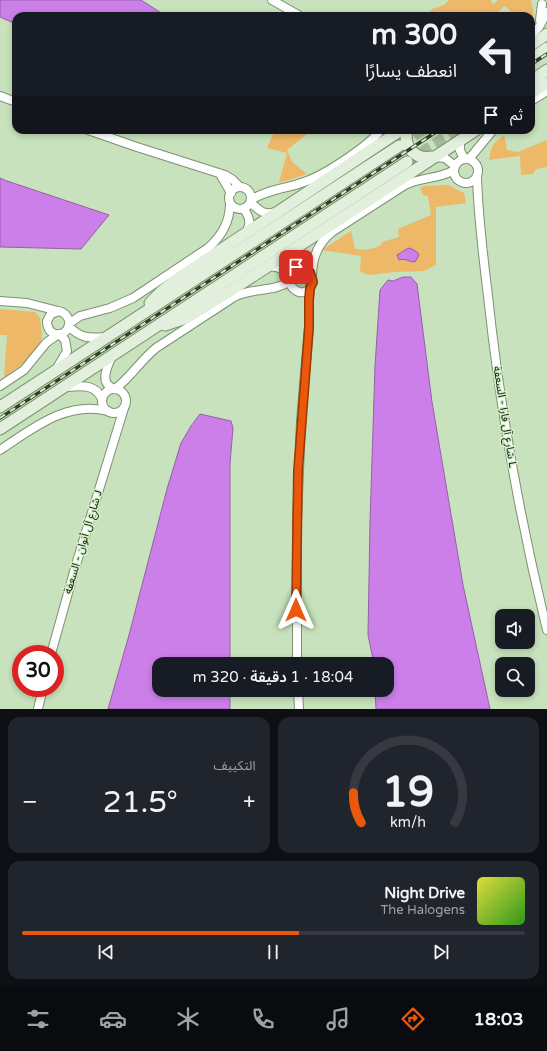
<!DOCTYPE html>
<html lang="ar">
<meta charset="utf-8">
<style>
:root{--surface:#171b24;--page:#20242c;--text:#f1f3f6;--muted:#9ea1a6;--line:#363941;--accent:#ea580c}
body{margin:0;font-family:"Varela Round","Noto Sans Arabic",sans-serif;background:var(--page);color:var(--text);direction:rtl;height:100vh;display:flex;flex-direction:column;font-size:15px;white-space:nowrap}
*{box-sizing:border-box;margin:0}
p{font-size:13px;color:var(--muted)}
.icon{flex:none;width:22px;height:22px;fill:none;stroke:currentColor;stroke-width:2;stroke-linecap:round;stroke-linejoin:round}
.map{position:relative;height:709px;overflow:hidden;direction:ltr}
.sheet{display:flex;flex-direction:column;gap:8px;padding:8px;background:#0d0f14;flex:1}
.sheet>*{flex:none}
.top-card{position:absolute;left:12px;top:12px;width:523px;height:122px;border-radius:12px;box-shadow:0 2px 6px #0003;direction:rtl;background:#171b24;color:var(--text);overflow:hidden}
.controls{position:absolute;left:495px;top:609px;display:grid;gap:8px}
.controls a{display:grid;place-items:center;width:40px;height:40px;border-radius:8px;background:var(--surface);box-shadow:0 2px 6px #0003;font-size:20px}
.speed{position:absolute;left:12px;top:645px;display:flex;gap:8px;font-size:20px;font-weight:700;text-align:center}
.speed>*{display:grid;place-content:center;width:52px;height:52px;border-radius:50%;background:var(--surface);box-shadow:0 2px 6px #0003;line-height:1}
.speed .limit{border:6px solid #d22;background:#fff;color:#111}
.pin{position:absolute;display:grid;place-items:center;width:34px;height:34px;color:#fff;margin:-17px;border-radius:8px;box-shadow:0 2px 6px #0006}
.me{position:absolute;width:44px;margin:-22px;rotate:0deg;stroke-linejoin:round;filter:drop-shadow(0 0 3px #0008)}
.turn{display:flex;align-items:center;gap:14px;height:84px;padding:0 12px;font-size:18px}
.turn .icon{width:52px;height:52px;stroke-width:2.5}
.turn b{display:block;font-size:28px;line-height:34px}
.then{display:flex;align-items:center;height:38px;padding:0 12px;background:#0003;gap:8px;font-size:15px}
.big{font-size:30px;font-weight:600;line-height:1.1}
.sheet .tile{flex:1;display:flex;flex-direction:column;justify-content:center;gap:6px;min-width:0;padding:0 14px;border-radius:12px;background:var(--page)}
.sheet .dial{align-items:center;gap:0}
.dial svg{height:104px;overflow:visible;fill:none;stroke:var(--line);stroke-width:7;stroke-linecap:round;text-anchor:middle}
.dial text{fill:var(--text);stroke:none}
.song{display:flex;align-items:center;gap:12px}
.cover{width:48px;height:48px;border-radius:6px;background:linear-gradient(135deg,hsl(60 70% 55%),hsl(110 70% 35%))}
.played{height:4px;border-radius:2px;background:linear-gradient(90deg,var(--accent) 55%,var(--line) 55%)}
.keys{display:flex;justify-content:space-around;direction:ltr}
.heat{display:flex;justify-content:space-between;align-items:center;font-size:22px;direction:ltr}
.sheet .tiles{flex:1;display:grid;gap:8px;grid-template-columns:1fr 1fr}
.tile:last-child{grid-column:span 2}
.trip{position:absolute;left:152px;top:657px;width:242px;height:40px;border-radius:12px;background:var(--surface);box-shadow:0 2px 6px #0003;font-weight:600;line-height:40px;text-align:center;direction:rtl}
.tabs{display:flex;height:64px;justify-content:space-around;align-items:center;background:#090b0e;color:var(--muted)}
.tabs .icon{width:28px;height:28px}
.tabs .selected{color:var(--accent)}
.tabs b{font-size:18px;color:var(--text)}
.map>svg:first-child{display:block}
</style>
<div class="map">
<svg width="547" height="709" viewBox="0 0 547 709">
<rect width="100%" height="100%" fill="#c7e2bc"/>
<g fill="#edb868">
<path d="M449 0H490L494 4 498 0H531C532 8 536 15 531 23V16H516L505 6 493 16H427L432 9 444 5Z"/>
<path d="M275 130H312L287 150 292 162 307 174C297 177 289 181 279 182L287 153 267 148Z"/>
<path d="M504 134 507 150 518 152 547 140V167L536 169 533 174 521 175 520 156 489 160C490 152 491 146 497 141 500 138 502 138 504 134Z"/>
<path d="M448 185 464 193 466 203 436 207V265L424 271 395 272 370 275 361 272 360 270 361 256 322 250 351 231 355 249C365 251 373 249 381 245L382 242 399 237 398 229 431 215 428 196 423 195 420 188 425 186Z"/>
<polygon points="0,309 35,312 40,318 42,334 40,345 33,356 4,378 7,335 0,335"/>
</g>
<g fill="#cc7ee9" stroke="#9461a8">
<polygon points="0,0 141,0 166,16 16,16 16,24 0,17"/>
<polygon points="0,178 7,181 109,215 81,249 0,247"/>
<path d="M410 248 417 252 419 255 415 262C409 262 406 258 399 260L397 255C402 253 404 249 410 248Z"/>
<polygon points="403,277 411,277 417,284 432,402 463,585 490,709 376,709 375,690 387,690 387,664 374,664 368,635 370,522 375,366 380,290 388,280 393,281"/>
<polygon points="200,414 231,421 233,428 230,463 230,664 159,664 159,690 230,690 230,709 108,709 129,635 167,489 181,443 191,426"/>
</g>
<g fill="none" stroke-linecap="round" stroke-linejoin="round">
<g stroke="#a3bb99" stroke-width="11" stroke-dasharray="11 5.5" stroke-linecap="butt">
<polyline points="400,145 423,130"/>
<polyline points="407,162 456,130"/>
</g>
<g stroke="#7a936f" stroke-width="10">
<g id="street">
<polyline points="272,0 300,16"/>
<polyline points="540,20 542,4"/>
<polyline points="531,35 539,27 547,12"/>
<polyline points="0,96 16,102"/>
<polyline points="531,101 547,91"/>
<polyline points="88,130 137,147 225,175 233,180 240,187"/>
<path d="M462 139C458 146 459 153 466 159"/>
<polyline points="433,157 445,158 455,166"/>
<polyline points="469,159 493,130"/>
<circle cx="466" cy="171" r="12"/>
<polyline points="220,174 231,193"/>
<path d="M477 176C478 216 483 256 488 296 500 409 520 520 547 630"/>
<circle cx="240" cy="198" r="11"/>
<path d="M251 200C268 189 286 189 304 182 325 175 367 147 381 130"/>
<path d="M251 203C259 210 264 216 275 212"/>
<path d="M244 209C249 217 252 223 246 232"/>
<path d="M290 252C290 260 293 265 300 269"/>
<path d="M267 267C278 265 286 270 290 280"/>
<path d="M303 269 310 272 313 282C306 306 276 282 297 270L303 269 313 258"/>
<path d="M312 276C312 258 318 243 332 232L405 185C421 177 440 179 454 170"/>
<path d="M0 301 27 303 62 312 66 315 69 320C71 338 47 340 47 321L51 314 59 311"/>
<path d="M70 323 80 316 110 308 133 298 208 248C222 236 230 221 230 203"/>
<path d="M69 327C83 339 88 338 106 337"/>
<path d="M111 358C107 368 99 383 114 389"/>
<polyline points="57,368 67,351 65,340 59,334"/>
<polyline points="0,386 24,370 46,343 57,335"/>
<path d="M66 387C80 386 95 383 102 399"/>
<circle cx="114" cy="401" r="12"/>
<path d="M115 389C131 377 141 360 156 348L234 297C252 287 273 293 290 281"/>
<path d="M0 450C32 429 67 400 108 411"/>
<polyline points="51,654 75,568 124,408"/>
<polyline points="297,664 297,522 301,421 309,327 309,300 310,287"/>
<polyline points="298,690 299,709"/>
<polyline points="38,709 43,688"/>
</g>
</g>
<g stroke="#7a936f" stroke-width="13">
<g id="secondary">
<polyline points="531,45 547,34"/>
<polyline points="531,59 547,48"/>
<polyline points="531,81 547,70"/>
<polyline points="531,93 547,83"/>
<path d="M407 130C403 147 415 160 432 157"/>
<polyline points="150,303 162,291 180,277 401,130"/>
<polyline points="165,325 186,318 227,293 476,130"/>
<polyline points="0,407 399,146"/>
<polyline points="0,429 407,162"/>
</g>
</g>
<use href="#street" stroke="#fff" stroke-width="8"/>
<use href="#secondary" stroke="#e2efdc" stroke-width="11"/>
<g stroke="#323f2c" stroke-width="3.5">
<g id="rail">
<polyline points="531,64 547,54"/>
<polyline points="0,418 439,130"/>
</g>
</g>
<use href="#rail" stroke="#d4efc8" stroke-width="2" stroke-dasharray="6" stroke-linecap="butt"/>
</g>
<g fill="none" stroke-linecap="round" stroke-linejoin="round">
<g stroke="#983908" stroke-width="10">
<polyline id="route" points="296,610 298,471 309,327 309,300 310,288 313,282 310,272 296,267"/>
</g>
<use href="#route" stroke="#ea580c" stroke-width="7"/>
</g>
<g text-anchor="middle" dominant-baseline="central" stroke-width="3" stroke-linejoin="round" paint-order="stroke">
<g font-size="11" fill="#131d0f" stroke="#d4efc8">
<text transform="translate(505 417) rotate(81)">شارع آل فارا - السعفة L</text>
<text transform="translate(83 542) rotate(-73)">شارع آل أنوان - السعفة J</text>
</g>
</g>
</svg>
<div class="controls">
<a><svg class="icon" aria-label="sound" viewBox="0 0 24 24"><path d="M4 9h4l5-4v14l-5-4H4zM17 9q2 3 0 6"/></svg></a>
<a><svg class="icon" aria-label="search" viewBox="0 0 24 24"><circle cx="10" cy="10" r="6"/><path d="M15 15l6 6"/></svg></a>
</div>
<div class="speed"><div class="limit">30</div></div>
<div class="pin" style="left:296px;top:267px;background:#d93025"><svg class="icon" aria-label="arrive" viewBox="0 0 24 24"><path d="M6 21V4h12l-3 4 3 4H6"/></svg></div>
<svg class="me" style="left:296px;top:610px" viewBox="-20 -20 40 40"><path d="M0-17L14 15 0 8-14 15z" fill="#ea580c" stroke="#fff" stroke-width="4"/></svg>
<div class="trip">18:04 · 1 دقيقة · 320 m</div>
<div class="top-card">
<div class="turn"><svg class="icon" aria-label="left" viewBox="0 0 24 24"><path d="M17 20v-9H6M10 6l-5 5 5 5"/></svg><div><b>300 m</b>انعطف يسارًا</div></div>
<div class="then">ثم<svg class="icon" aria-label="arrive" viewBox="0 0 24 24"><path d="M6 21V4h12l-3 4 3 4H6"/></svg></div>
</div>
</div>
<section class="sheet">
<div class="tiles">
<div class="tile dial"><svg viewBox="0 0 100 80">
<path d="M14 69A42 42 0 1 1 86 69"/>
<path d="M14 69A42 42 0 0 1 8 46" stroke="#ea580c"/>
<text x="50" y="56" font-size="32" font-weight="700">19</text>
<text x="50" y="72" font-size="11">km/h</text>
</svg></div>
<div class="tile"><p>التكييف</p>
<div class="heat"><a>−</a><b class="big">21.5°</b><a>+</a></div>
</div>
<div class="tile">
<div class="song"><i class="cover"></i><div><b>Night Drive</b><p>The Halogens</p></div></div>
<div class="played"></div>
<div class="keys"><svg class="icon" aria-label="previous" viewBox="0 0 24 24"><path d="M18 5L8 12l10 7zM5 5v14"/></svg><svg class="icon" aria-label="pause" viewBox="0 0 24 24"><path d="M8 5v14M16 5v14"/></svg><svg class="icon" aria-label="next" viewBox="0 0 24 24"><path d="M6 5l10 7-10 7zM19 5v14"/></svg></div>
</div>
</div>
</section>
<nav class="tabs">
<b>18:03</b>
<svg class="icon selected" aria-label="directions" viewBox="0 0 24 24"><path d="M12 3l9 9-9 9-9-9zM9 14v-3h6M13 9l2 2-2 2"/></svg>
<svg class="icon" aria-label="music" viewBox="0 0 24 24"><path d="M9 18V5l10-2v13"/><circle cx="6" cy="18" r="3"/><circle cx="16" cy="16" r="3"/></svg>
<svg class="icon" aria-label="phone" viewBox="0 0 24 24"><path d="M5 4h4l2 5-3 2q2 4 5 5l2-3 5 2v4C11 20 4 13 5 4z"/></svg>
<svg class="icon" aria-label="climate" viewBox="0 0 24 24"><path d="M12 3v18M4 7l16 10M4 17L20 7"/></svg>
<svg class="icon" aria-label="car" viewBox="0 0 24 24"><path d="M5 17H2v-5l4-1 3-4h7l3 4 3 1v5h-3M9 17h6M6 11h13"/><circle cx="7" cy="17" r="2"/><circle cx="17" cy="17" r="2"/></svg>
<svg class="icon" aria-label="filters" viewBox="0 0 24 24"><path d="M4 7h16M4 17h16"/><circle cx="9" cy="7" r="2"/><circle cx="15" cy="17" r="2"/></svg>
</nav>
